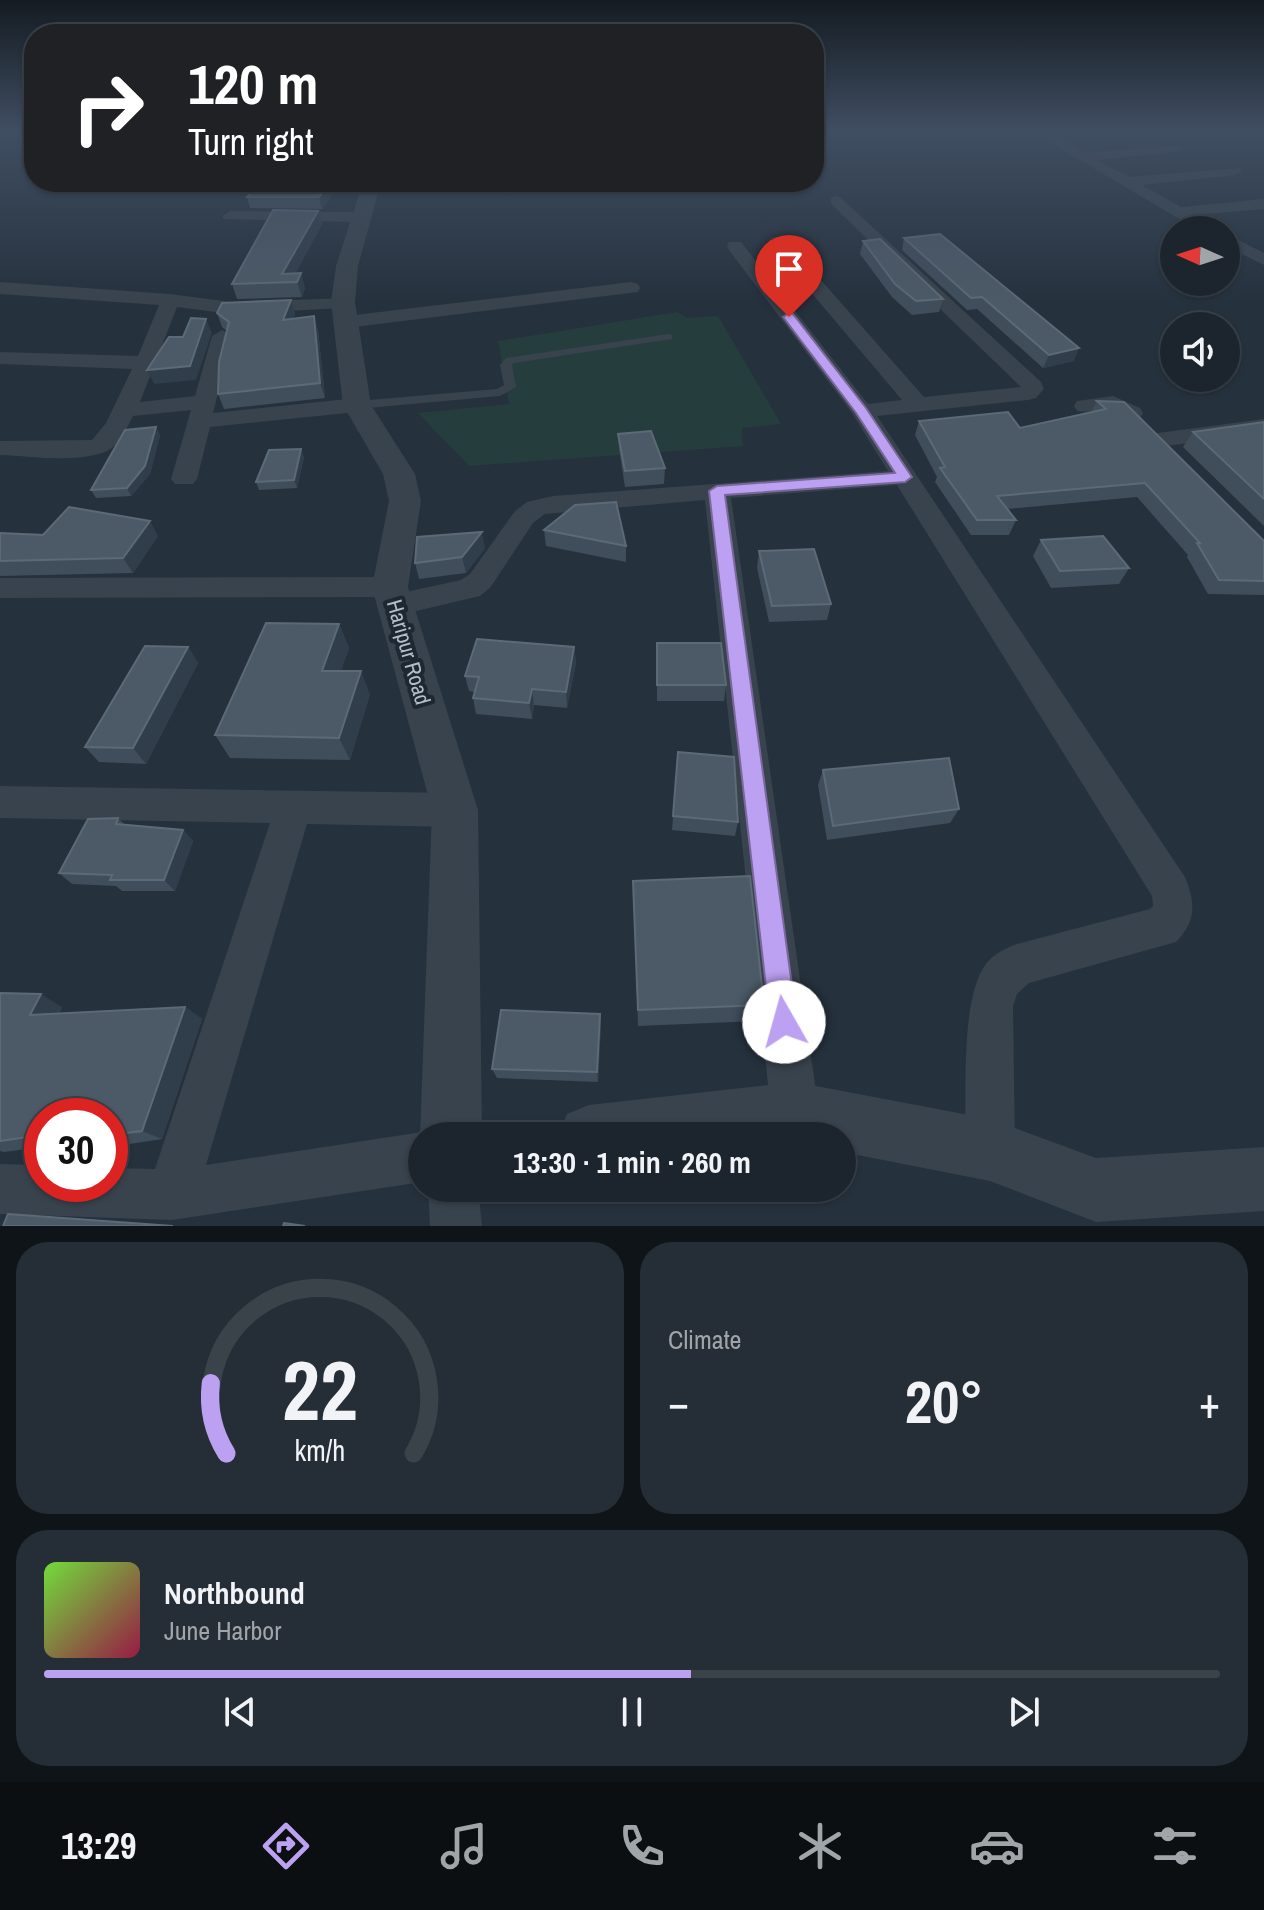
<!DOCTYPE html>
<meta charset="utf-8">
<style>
:root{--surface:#1c252e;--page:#252d36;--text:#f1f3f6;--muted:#a0a5aa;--line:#3a424a;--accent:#bca0f2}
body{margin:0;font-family:"Archivo Narrow",sans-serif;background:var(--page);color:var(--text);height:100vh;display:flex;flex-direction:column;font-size:30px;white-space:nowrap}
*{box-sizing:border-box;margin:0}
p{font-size:26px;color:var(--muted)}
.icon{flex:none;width:44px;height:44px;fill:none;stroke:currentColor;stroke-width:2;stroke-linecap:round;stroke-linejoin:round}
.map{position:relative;height:1226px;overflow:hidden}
.panel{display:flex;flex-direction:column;gap:16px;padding:16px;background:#0f1419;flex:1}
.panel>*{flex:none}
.hud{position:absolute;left:24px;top:24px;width:800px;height:168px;border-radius:32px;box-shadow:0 2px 6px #0004,0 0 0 2px var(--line);background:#202124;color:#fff;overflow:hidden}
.needle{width:52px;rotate:273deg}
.tools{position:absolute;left:1160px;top:216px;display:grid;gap:16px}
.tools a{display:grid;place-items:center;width:80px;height:80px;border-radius:50%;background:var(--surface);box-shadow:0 2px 6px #0004,0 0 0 2px var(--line);font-size:40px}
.speed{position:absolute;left:24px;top:1098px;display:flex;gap:16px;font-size:40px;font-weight:700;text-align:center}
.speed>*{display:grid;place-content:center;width:104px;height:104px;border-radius:50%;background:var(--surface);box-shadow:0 2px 6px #0004,0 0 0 2px var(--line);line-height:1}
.speed .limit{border:12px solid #d22;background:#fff;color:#111}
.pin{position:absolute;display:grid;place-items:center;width:68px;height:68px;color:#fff;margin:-82px -34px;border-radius:50% 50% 50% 0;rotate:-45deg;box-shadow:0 0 8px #0007}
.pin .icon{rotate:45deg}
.me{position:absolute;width:88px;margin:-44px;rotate:353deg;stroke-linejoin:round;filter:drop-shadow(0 0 6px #0008)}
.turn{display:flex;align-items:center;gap:28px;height:168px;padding:0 32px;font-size:36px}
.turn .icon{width:104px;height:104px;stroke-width:2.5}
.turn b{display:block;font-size:56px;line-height:68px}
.big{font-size:60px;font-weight:800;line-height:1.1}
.panel .widget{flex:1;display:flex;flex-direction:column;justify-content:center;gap:12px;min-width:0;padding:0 28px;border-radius:32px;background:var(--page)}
.panel .dial{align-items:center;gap:0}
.dial svg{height:208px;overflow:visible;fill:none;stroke:var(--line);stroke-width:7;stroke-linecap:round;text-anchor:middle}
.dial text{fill:var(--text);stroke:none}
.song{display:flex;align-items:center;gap:24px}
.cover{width:96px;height:96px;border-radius:12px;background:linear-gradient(135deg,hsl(100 70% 55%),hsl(340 70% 35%))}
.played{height:8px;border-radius:4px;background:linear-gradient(90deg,var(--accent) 55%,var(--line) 55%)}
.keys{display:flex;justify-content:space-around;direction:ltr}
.heat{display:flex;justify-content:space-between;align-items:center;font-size:44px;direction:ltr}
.panel .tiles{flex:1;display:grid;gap:16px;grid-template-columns:1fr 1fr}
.widget:last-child{grid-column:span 2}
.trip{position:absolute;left:408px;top:1122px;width:448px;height:80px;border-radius:40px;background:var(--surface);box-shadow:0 2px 6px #0004,0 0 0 2px var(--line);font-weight:800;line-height:80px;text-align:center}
.menu{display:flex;height:128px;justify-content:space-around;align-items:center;background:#0b0f12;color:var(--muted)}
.menu .icon{width:56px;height:56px}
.menu .active{color:var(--accent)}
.menu b{font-size:36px;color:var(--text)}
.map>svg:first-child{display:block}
</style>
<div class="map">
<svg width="1264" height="1226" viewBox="0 0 1264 1226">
<rect width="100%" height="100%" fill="#25313d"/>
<polygon fill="#263d3e" points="677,312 687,318 718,316 781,424 742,428 743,446 469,466 418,413 509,404 498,341"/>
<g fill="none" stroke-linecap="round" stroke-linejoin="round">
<polygon fill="#38434d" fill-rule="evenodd" points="668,334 672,335 672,339 514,363 512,365 516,387 500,396 357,409 351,405 357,401 497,389 504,385 500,365 506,358"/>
<g fill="#38434d" fill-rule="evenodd">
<polygon points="1031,131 1047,131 1085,153 1181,145 1181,151 1176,152 1097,160 1129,177 1240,168 1242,171 1235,175 1142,185 1181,207 1264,199 1264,209 1196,215 1218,230 1198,230"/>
<path d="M836 196 841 198 1041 382 1044 389 1036 398 1028 400 877 416 1185 877C1196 904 1196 921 1176 942L1029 983 1017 994 1013 1006 1015 1150 1007 1167 990 1175 973 1167 965 1150C967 1106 959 998 986 964 993 954 1006 948 1017 944L1150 909 1153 906 1152 896 897 485 731 498 819 1112 812 1129 795 1136 778 1129 771 1112 705 500 545 514 533 523 490 588 480 596 395 616 384 613 380 605 385 597 0 598V578L390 577 400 580 405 587 401 593 461 580 470 574 515 511 527 502 553 496 888 471 852 413 729 250 727 246 729 242H741L868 404 902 400 771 245 769 241 771 237H783L924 397 1021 387 831 204V198Z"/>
<polygon points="230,211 361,212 369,217 361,222 224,219 222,216"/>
<polygon points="1226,234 1264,253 1264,265 1226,246"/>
<path d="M0 282 170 294 231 302 350 298 352 302 350 306 343 308 231 314 177 307 140 402 195 396 212 336 222 330 232 336 213 413 357 398 365 400 368 405 365 410 357 412 210 427 197 479 193 484H175L171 479 191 410 133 416C127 428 119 445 107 451 76 464 33 456 0 455V441L92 440 106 423 132 369 0 364V352L138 356 159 305 0 294Z"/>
<polygon points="631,282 638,284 640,288 638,292 346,328 336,322 346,316"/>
<path d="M1113 396 1140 408 1143 413 1140 418C1126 421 1119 411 1106 411 1096 410 1087 413 1077 411L1074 406 1077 401Z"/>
<polygon points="1264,419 1264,433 1158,447 1150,445 1146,440 1150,435 1158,433"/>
<polygon points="0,786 455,793 468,798 474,810 468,822 455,827 307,824 206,1165 422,1132 431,1136 422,1136 422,1182 172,1220 0,1214 0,1164 42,1165 42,1184 110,1184 110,1168 155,1169 270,823 0,818"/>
<polygon points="428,1188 478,1188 482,1226 430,1226"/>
</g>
<g fill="#38434d" fill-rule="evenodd">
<polygon points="363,182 381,182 358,266 355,302 371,405 415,474 421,501 408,587 478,810 482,1136 422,1136 422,1140 420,1136 432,810 372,587 389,501 383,474 343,405 331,302 336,266"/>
<polygon points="795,1082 990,1119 1096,1158 1264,1147 1264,1211 1096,1222 990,1181 842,1152 842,1136 558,1136 567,1114 589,1105"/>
</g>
</g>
<g fill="#404d5b">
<polygon points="337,189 322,209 250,208 247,197"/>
<polygon points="318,211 322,224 295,274 305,288 302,297 237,299 232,284"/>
<polygon points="904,238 1074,361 1043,368 977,309 967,310 902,250"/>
<polygon points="863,241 943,299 939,312 912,315 892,297 860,254"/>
<polygon points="291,300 295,314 293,319 318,330 325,398 224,409 218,394 227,331 222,327 217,313"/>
<polygon points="1097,401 1264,541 1264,595 1208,594 1187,557 1188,555 1137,497 1007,509 1016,520 1009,535 971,535 935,482 937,477 915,435 919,421 1020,428 1091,412"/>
<polygon points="1264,422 1264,526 1183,447 1193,432"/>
<polygon points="618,434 665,468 664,484 625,487 619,449"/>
<polygon points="160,435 150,474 131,496 96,498 91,490"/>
<polygon points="304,457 297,488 259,490 256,482"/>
<polygon points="544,530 626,546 626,562 546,546"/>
<polygon points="0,533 158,536 133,573 0,576"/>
<polygon points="1041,540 1129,568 1119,584 1051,588 1033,556"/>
<polygon points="485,548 466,573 419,579 415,563"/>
<polygon points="759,551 831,604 827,620 769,622 757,568"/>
<polygon points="339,624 349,648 341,671 370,694 350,760 230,758 215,735"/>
<polygon points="657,643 726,685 724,701 657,701"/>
<polygon points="188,647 198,663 146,764 99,762 85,747"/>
<polygon points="574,647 576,663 567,708 534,705 532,719 476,714 473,698 474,692 469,691 465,676"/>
<polygon points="678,752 738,822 735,836 672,830"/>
<polygon points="823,770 959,809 950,823 827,840 818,785"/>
<polygon points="118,818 124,824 183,830 193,841 175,891 122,891 116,886 72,884 59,873"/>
<polygon points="633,881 764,1005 758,1021 638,1026"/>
<polygon points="0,993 62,1007 59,1014 185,1007 202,1019 162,1139 110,1147 110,1116 42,1116 42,1147 4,1152 0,1151"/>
<polygon points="600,1014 601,1025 598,1082 497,1078 492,1069"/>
</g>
<g fill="#303d4a">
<polygon points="322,182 335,182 337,189 322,209 319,197"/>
<polygon points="318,211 322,224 290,283 282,274"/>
<polygon points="301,273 305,288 302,297 297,282"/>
<polygon points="291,300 295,314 287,334 283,320"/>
<polygon points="314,316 318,330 325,398 320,383"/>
<polygon points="206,319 212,333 196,380 154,384 147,370"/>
<polygon points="1079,348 1074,361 1043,368 1049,355"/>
<polygon points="156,427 160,435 150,474 131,496 127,488"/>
<polygon points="301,449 304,457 297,488 294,480"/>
<polygon points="150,521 158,536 133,573 123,558"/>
<polygon points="482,532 485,548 466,573 462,557"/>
<polygon points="339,624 349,648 333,694 322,671"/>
<polygon points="188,647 198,663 146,764 133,748"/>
<polygon points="574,647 576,663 567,708 566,692"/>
<polygon points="361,671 370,694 350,760 339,738"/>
<polygon points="532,689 534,705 532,719 529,703"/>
<polygon points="183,830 193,841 175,891 164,880"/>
<polygon points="41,994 62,1007 53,1027 30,1015"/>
<polygon points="185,1007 202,1019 162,1139 142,1131"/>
<polygon points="600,1014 601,1025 598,1082 597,1072"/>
</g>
<g fill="#4c5a67" stroke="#5c6976" stroke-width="2">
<polygon points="262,182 331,182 319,197 247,197"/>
<polygon points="273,210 318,211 282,274 301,273 297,282 232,284"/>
<polygon points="940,234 1079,348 1049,355 982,297 971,298 904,238"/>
<polygon points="880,239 943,299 916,301 895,284 863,241"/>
<polygon points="291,300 283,320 314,316 320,383 218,394 219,362 229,322 217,313 222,303"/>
<polygon points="191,318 206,319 190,366 147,370 169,337 183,337"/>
<polygon points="1097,401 1124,402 1264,541 1264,581 1219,580 1197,543 1200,543 1145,483 997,496 1016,520 977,520 940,468 945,467 919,421 1008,412 1020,428 1106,409"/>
<polygon points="1264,422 1264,499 1193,432"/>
<polygon points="156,427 145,466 127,488 91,490 125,430"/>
<polygon points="651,431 665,468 625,471 618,434"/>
<polygon points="301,449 294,480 256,482 269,450"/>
<polygon points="616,502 626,546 544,530 575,505"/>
<polygon points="69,507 150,521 123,558 0,561 0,533 43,535"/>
<polygon points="482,532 462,557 415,563 417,537"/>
<polygon points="1103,536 1129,568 1060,571 1041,540"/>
<polygon points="814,549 831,604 772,606 759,551"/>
<polygon points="266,623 339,624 322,671 361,671 339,738 215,735"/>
<polygon points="477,639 574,647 566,692 532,689 529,703 473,698 479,677 465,676"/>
<polygon points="657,643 721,643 726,685 657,685"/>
<polygon points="145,646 188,647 133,748 85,747"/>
<polygon points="678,752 734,757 738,822 673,816"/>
<polygon points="949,758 959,809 833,826 823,770"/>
<polygon points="118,818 116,824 183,830 164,880 110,880 112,875 59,873 88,819"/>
<polygon points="750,876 764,1005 638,1010 633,881"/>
<polygon points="0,993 41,994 30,1015 185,1007 142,1131 110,1135 110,1116 42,1116 42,1135 0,1141"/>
<polygon points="501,1010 600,1014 597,1072 492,1069"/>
<polygon points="8,1214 173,1226 3,1226"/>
<polygon points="284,1223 305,1226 283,1226"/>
</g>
<linearGradient id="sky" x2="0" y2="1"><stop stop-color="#141b22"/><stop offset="0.43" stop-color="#404e62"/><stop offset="1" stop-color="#404e62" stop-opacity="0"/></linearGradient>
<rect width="1264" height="303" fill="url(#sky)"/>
<polygon fill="#bca0f2" stroke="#7a689d" stroke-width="2" points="789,313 793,314 866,408 912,477 905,482 725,495 797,1022 793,1032 784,1036 774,1032 770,1022 709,491 717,486 895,473 856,413 783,317"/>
<g text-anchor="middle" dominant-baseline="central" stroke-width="8" stroke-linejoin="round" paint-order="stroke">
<g font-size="22" fill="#b4bec8" stroke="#1d2832">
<text transform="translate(409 652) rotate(74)">Haripur Road</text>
</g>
</g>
</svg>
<div class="tools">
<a><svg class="needle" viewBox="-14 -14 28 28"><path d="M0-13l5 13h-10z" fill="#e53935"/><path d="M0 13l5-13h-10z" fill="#a0a5aa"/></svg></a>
<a><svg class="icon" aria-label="sound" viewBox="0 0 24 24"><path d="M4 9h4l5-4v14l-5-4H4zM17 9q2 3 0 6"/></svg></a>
</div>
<div class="speed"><div class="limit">30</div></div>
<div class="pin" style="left:789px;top:317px;background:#d93025"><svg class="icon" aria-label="arrive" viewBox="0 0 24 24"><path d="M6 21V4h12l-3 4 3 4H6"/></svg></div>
<svg class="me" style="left:784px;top:1022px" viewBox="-20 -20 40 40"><circle r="19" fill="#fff"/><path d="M0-13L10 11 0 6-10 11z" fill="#bca0f2"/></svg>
<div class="trip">13:30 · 1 min · 260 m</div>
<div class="hud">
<div class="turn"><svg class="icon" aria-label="right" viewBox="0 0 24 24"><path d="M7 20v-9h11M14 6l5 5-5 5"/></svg><div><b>120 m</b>Turn right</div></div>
</div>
</div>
<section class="panel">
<div class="tiles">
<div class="widget dial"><svg viewBox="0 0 100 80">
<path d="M14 69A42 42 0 1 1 86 69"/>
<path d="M14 69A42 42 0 0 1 8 42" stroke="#bca0f2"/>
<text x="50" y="56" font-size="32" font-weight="700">22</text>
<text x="50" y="72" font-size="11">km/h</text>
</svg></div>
<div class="widget"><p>Climate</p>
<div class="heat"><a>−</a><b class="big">20°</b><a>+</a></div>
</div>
<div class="widget">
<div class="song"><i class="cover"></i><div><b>Northbound</b><p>June Harbor</p></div></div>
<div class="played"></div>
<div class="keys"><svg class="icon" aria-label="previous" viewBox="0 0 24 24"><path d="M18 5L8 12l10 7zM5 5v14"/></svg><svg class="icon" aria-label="pause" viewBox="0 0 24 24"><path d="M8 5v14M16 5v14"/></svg><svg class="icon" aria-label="next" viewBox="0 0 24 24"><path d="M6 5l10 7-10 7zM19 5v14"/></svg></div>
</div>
</div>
</section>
<nav class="menu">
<b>13:29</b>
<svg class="icon active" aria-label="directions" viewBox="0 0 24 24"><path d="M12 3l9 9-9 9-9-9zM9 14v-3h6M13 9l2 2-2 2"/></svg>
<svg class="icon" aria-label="music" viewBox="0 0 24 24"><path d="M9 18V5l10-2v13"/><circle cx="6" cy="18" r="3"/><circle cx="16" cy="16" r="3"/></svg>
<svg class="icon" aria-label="phone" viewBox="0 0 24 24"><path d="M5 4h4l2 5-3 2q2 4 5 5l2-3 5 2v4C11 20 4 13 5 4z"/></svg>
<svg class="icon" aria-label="climate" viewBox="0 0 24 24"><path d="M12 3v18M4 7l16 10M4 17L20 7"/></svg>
<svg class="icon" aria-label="car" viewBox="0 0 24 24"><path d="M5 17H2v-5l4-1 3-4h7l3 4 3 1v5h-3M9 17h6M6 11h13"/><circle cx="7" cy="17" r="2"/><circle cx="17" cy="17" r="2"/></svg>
<svg class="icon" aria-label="filters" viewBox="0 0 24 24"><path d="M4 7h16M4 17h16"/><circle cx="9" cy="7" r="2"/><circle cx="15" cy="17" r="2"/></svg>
</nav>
